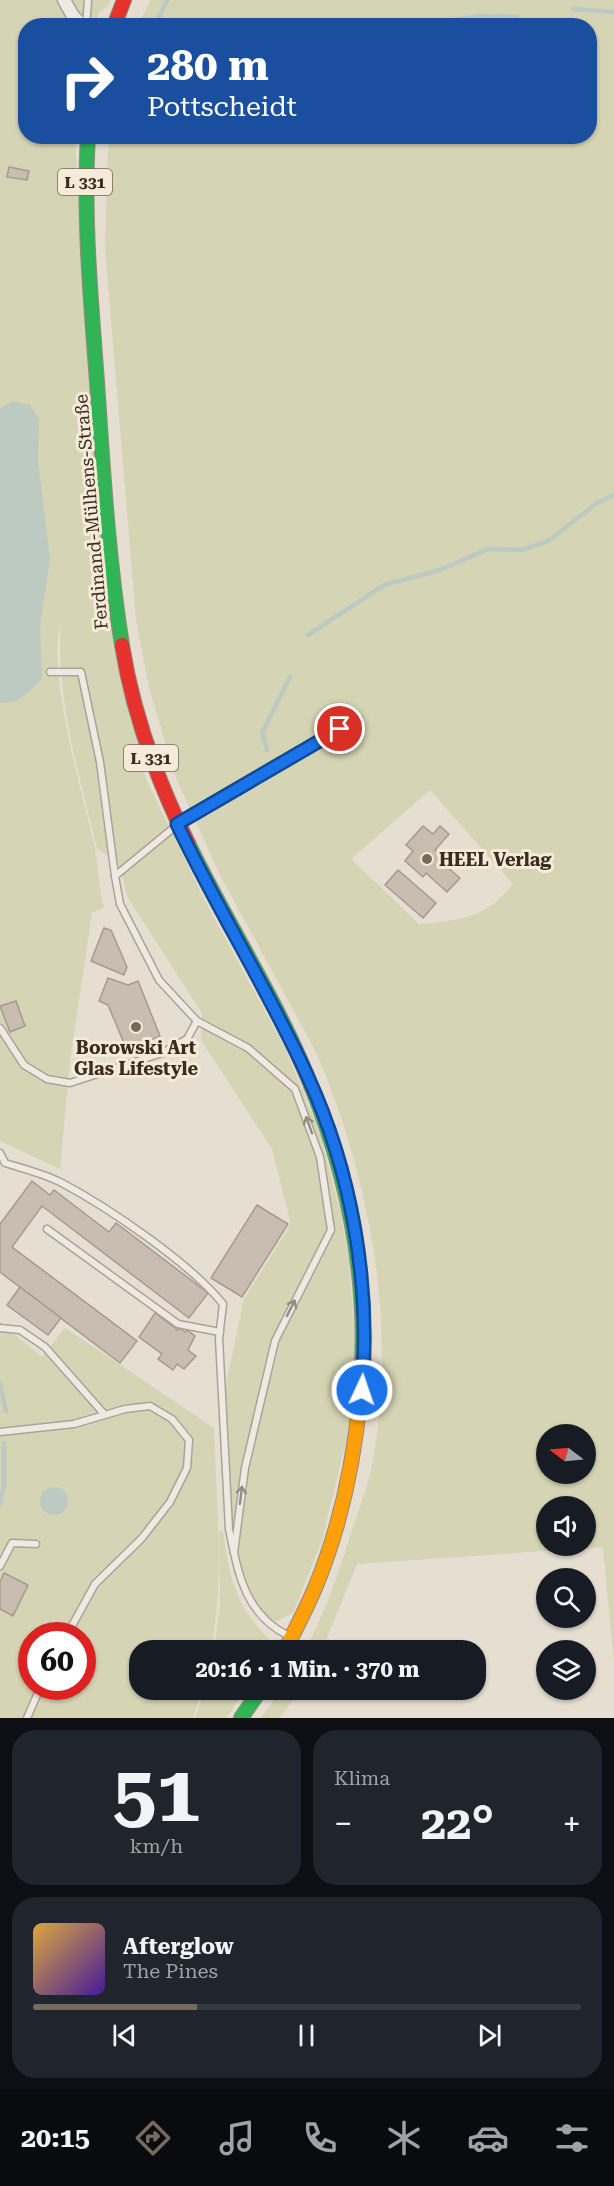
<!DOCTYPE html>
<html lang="de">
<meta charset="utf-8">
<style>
:root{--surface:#171b24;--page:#20242c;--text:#f1f3f6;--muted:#9ea1a6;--line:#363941;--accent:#766a5f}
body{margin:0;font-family:"Roboto Serif",serif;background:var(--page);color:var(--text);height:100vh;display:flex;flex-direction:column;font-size:22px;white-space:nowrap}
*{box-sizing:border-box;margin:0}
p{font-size:20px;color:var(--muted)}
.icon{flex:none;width:33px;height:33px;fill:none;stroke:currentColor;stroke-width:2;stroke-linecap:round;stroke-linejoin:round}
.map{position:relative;height:1718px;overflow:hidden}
.details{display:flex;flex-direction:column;gap:12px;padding:12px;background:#0d0f14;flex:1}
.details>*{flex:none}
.guide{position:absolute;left:18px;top:18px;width:579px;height:126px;border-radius:24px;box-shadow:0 2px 4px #0004;background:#1a4fa0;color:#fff;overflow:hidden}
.needle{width:39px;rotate:286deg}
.controls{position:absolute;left:536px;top:1424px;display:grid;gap:12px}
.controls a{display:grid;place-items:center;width:60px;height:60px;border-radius:50%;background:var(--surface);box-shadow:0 2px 4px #0004;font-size:30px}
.speed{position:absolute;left:18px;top:1622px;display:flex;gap:12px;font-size:30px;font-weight:700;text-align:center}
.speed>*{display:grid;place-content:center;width:78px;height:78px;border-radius:50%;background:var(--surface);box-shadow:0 2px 4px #0004;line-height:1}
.speed .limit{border:9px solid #d22;background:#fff;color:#111}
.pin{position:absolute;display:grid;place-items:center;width:51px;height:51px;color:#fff;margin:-26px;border:3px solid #fff;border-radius:50%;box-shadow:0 2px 6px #0007}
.me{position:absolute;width:66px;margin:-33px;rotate:3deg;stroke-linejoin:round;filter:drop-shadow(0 0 4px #0008)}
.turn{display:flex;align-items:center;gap:21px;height:126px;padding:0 30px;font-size:27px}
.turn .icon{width:78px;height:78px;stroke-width:2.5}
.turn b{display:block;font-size:42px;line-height:51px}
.big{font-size:45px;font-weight:700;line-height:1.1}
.details .tile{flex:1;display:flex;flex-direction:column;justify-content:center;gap:9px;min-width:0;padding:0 21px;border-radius:24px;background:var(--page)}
.details .dial{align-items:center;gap:0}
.dial b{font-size:78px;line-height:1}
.song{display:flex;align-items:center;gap:18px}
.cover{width:72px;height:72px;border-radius:9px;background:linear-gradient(135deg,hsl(40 70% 55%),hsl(260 70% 35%))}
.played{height:6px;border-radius:3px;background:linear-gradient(90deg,var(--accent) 30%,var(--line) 30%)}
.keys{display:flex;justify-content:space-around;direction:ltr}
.heat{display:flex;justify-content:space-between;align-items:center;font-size:33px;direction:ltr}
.details .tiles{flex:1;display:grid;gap:12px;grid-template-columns:1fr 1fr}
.tile:last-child{grid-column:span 2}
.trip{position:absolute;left:129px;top:1640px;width:357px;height:60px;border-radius:24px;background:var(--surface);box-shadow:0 2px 4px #0004;font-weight:700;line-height:60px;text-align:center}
.menu{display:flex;height:96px;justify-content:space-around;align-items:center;background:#090b0e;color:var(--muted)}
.menu .icon{width:42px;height:42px}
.menu .active{color:var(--accent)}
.menu b{font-size:27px;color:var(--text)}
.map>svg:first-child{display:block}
</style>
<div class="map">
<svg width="614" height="1718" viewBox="0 0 614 1718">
<rect width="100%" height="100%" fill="#e5ded1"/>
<g fill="#d5d4b4" fill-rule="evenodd">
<path d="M0 0H111L108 6 100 11 94 25 26 26V136L75 137 82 267 113 634 146 779 206 903 285 1048 318 1128 340 1209 349 1261 355 1346 348 1433 322 1540 293 1613 276 1621 260 1612 244 1581 236 1550 232 1522 225 1389 244 1299 291 1224 272 1149 201 1040 202 1013 128 898 118 862 97 849C80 775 55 698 61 622 46 671 82 791 94 844 99 865 98 886 104 907L92 913 70 1061 60 1169 0 1141Z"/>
<path d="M151 0H614V1663L603 1547 357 1564 322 1650H305C324 1616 337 1577 349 1540 356 1516 367 1491 372 1466 398 1326 371 1181 316 1052L221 877 176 778 149 688 136 619 105 248 108 152 110 137 590 136V26L138 25ZM430 790 513 884C485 919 461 920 419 924L351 859ZM546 1434H585V1473H546ZM546 1506H585V1545H546Z"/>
<path d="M0 1322 42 1357 65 1328 214 1428C216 1501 225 1577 211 1650H140V1689H202L193 1718H0ZM32 1635H82V1686H32Z"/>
<path d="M219 1531H223C229 1577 235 1605 269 1639L259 1650H214L220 1607Z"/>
<polygon points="205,1689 244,1689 227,1718 195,1718"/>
<polygon points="282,1689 302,1689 279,1718 261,1718"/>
</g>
<g fill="#bccac1">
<path d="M12 401 30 405 39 419 38 460 50 559 40 625 42 679C29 692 20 704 0 703V409Z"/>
<circle cx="54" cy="1501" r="14"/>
</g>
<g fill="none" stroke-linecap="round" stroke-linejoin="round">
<g stroke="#bccac1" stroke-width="4.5">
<polyline points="573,9 614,12"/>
<polyline points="155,26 167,0"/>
<polyline points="414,26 480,16 517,17"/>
<polyline points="308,635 384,585 440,570 488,549 522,550 548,541 597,503 614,495"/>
<polyline points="267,750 262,733 290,677"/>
<polyline points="0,1383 6,1411"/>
<polyline points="0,1504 4,1486 4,1443"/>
</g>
</g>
<g fill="#c9bdb2" stroke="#a69a90" stroke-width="1.5">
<polygon points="9,167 29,171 27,180 7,177"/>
<polygon points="423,826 433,834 440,826 449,834 435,850 448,858 446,866 460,878 447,892 426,873 423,877 405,861 413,851 406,845"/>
<polygon points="398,870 436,903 423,918 385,885"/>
<polygon points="104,928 111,930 127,967 124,975 91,961"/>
<polygon points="108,978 128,985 138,981 160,1036 127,1050 108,1005 99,1001"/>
<polygon points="16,1001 25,1026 10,1032 0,1006"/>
<polygon points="32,1181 50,1195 54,1190 109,1232 116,1223 208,1293 189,1318 42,1206 12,1247 137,1341 120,1363 0,1272 0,1224"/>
<polygon points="257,1205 288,1224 242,1297 211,1278"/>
<polygon points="20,1287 61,1318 48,1335 7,1305"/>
<polygon points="155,1313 178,1330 179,1328 185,1332 187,1330 195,1336 188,1350 196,1356 184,1369 177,1364 173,1370 158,1359 162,1354 139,1337"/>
<polygon points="4,1573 28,1585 13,1616 0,1609 0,1582"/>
</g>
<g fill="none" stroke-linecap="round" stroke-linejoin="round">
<g stroke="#aba399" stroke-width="9">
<g id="lane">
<polyline points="86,26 88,0"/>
<polyline points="50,672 81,672 100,762 115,876"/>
<polyline points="0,1028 24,1065 47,1079 70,1083 162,1053 187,1039 197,1021"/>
<path d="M0 1153 5 1163C24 1169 45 1174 62 1183 109 1208 190 1263 223 1304L219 1338 229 1529C238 1572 244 1613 287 1635"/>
<polyline points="47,1229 178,1324 220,1332"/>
<polyline points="0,1328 20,1330 45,1347 105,1415"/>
<polyline points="0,1432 74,1424 125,1409 150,1406 172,1419 189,1440 187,1468 170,1502 142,1538 95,1584 67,1635"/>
<polyline points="234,1553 245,1468 275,1341 331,1230 320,1157 295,1089 248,1048 197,1021 159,980 120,904 115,876 188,816 359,719"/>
<polyline points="0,1566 12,1543 36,1544"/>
<polyline points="27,1718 41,1686"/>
</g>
</g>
<g stroke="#aba399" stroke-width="15">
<polyline id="street" points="64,0 73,16 83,26"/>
</g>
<g stroke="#918980" stroke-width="16">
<g id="fast">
<path d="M88 136C83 218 91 300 97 382 103 470 108 557 122 645"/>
<path d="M188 843C226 922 275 997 308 1078 350 1179 370 1288 360 1398"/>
<polyline points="241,1718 261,1689"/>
</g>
</g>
<g stroke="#918980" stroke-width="16">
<path id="slow" d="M285 1650C296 1628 308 1606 317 1583 341 1524 354 1461 360 1398"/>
</g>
<g stroke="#918980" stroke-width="16">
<g id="jam">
<polyline points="114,26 124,0"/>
<path d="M122 645C133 714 157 780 188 843"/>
</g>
</g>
<use href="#lane" stroke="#eeeae2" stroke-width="6"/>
<use href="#street" stroke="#eeeae2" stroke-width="12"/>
<use href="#fast" stroke="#30b455" stroke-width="14"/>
<use href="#slow" stroke="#ff9f0a" stroke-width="14"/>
<use href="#jam" stroke="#e5322d" stroke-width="14"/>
</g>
<defs><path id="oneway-shaft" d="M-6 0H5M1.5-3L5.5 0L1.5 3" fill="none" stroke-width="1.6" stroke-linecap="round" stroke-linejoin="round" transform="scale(1.5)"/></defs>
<g stroke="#948b82">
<use href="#oneway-shaft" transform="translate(309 1125) rotate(-110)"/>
<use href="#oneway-shaft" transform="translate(291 1308) rotate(-63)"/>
<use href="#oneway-shaft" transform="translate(241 1495) rotate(-83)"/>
</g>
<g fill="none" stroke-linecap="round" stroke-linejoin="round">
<g stroke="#114b97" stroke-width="15">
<path id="route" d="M340 729 177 824C217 909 268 989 307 1075 352 1172 371 1284 362 1390"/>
</g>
<use href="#route" stroke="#1a73e8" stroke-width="10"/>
</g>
<g fill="#766a5f" stroke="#f5ebd8" stroke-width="2">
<circle cx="427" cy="859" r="6"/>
<circle cx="136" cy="1027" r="6"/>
</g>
<g text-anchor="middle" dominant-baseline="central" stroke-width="6" stroke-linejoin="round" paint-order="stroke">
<g fill="#f5ebd8" stroke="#726558" stroke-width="1.5">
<rect x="58" y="169" width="54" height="26" rx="4.5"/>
<rect x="124" y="745" width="54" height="26" rx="4.5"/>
</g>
<g font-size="16" font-weight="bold" fill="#3a2c21">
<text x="85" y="182">L 331</text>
<text x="151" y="758">L 331</text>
</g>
<g font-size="18" fill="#3a2c21" stroke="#f5ebd8">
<text transform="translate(91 512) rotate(-95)">Ferdinand-Mülhens-Straße</text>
</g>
<g font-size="18" font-weight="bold" fill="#3a2c21" stroke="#f5ebd8" text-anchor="start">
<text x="439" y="859">HEEL Verlag</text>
<text x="136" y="1047" text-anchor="middle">Borowski Art<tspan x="136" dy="21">Glas Lifestyle</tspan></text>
</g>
</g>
</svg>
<div class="controls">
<a><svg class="needle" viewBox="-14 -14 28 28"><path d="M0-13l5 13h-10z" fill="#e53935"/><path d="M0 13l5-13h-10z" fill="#9ea1a6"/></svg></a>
<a><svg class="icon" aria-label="sound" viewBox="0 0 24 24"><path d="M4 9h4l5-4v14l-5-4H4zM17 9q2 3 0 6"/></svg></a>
<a><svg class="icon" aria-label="search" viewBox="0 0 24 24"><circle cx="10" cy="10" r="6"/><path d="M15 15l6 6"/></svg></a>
<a><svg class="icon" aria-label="layers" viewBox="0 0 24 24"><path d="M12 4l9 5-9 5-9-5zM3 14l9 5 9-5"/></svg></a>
</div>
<div class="speed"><div class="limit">60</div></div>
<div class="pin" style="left:340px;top:729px;background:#d93025"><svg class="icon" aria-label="arrive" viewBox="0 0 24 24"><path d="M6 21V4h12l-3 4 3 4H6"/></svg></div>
<svg class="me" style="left:362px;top:1390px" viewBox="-20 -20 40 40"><circle r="17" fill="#1a73e8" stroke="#fff" stroke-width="3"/><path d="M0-11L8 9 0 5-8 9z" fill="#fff"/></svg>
<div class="trip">20:16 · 1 Min. · 370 m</div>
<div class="guide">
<div class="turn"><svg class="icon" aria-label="right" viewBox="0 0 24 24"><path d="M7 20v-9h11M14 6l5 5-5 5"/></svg><div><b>280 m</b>Pottscheidt</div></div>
</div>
</div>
<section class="details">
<div class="tiles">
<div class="tile dial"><b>51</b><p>km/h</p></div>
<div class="tile"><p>Klima</p>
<div class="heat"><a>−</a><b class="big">22°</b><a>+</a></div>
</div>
<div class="tile">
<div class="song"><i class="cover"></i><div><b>Afterglow</b><p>The Pines</p></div></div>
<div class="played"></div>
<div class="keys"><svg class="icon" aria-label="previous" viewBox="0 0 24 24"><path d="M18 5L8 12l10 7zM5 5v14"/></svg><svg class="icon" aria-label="pause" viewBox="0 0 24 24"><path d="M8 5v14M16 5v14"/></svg><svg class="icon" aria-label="next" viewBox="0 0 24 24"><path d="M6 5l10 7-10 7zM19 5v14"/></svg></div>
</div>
</div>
</section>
<nav class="menu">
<b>20:15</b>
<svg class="icon active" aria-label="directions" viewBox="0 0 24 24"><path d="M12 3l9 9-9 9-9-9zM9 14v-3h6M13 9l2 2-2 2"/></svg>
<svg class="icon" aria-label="music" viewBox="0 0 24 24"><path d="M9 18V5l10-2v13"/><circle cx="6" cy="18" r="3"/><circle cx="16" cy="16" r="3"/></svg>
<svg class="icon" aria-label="phone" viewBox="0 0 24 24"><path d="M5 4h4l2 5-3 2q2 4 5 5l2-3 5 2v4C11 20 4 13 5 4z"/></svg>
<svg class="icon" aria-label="climate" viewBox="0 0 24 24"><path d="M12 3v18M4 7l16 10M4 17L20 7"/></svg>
<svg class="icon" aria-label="car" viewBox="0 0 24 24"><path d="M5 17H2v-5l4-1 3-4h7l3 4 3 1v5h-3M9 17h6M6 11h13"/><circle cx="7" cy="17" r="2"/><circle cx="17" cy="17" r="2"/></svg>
<svg class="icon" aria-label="filters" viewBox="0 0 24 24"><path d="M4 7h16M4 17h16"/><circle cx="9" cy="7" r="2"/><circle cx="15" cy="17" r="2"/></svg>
</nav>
